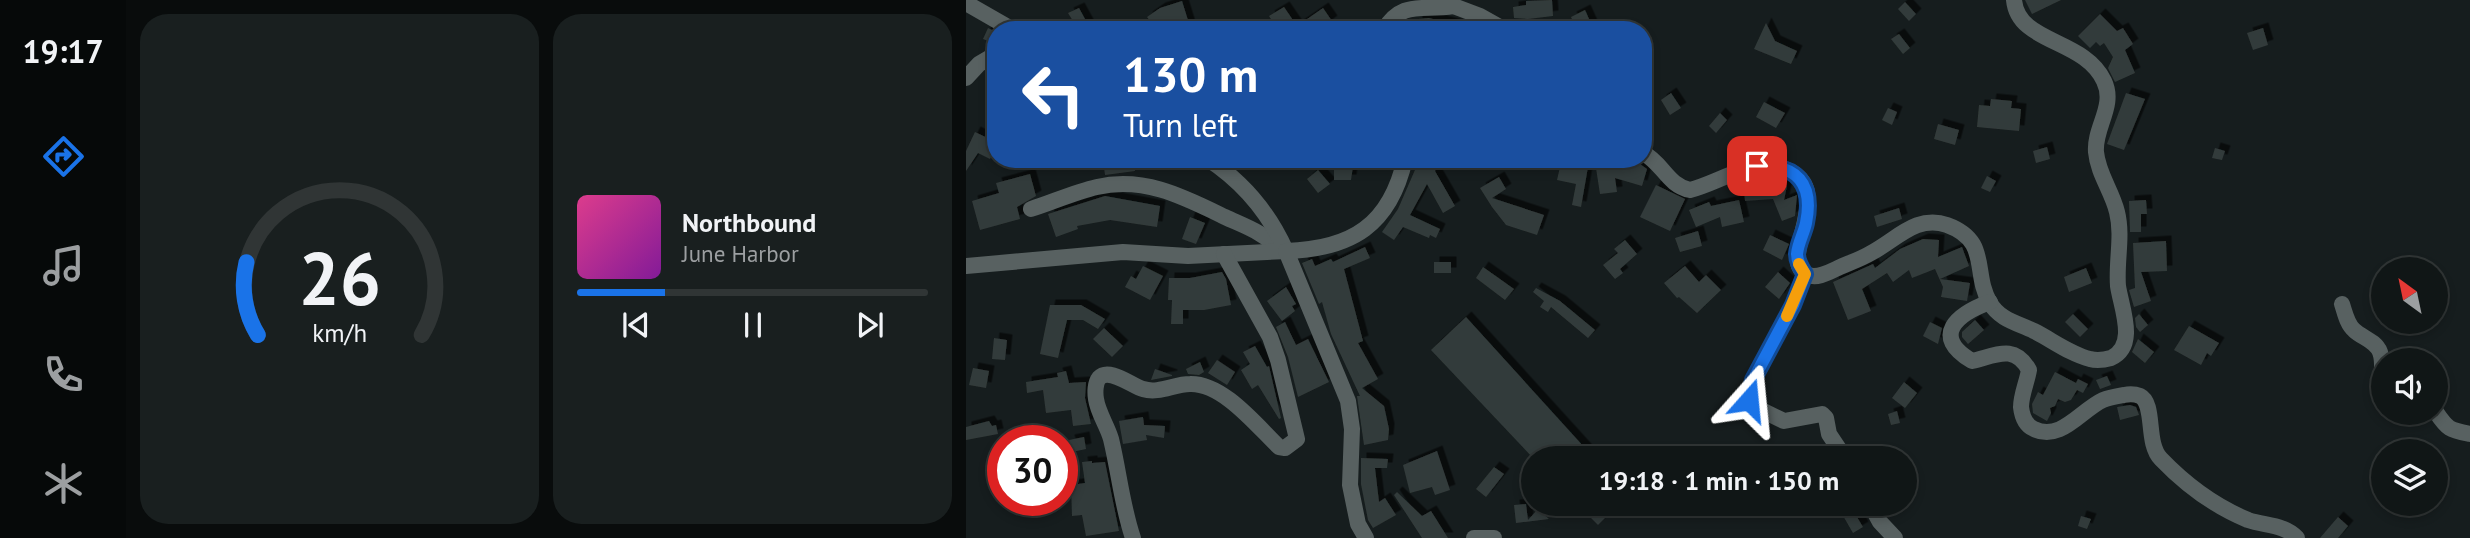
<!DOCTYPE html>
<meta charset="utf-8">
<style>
:root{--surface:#101616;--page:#191f1f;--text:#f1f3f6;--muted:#9c9fa1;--line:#303535;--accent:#1a73e8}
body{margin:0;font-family:"PT Sans",sans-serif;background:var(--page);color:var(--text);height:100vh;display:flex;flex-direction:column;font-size:26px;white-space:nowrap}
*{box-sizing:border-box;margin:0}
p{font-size:23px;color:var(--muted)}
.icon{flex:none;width:38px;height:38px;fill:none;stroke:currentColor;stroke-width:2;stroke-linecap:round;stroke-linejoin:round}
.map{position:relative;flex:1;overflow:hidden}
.panel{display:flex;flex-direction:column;gap:14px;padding:14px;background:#090c0c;width:840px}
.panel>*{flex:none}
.banner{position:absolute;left:21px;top:21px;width:665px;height:147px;border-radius:28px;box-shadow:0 4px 10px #0003,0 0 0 2px var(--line);background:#1a4fa0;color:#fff;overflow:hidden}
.needle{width:46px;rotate:327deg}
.tools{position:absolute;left:1405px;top:257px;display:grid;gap:14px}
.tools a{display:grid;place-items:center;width:77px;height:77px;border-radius:50%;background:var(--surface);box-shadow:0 4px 10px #0003,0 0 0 2px var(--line);font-size:35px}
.speed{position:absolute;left:21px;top:425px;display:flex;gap:14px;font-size:35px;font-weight:700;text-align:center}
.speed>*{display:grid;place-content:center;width:91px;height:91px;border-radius:50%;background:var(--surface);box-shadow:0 4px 10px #0003,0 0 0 2px var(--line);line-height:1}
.speed .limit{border:10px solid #d22;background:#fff;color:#111}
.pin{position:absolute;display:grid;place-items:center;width:60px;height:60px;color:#fff;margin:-30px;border-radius:14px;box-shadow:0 4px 10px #0006}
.me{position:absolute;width:77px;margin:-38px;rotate:18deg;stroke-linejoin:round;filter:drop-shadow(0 0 5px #0008)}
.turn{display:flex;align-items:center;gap:24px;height:147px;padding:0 21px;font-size:32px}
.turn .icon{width:91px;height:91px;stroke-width:2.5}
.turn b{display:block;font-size:49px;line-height:60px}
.panel .tile{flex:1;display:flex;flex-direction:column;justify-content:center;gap:10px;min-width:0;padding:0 24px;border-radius:28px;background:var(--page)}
.panel .dial{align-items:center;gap:0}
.dial svg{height:182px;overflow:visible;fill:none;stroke:var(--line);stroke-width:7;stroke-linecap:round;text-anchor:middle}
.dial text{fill:var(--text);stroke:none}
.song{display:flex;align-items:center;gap:21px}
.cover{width:84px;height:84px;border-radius:10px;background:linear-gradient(135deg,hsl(330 70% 55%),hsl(290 70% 35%))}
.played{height:7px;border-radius:4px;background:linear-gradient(90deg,var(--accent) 25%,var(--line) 25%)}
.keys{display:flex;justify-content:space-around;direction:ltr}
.panel .tiles{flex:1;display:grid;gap:14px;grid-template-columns:repeat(2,1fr)}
.trip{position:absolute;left:555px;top:446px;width:396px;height:70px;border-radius:35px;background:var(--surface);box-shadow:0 4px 10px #0003,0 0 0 2px var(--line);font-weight:600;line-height:70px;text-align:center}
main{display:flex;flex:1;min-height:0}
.tab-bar{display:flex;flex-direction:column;width:126px;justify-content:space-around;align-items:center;background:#060909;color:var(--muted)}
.tab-bar .icon{width:49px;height:49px}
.tab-bar .selected{color:var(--accent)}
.tab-bar b{font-size:32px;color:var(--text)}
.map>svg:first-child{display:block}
</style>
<main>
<nav class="tab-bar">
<b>19:17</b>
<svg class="icon selected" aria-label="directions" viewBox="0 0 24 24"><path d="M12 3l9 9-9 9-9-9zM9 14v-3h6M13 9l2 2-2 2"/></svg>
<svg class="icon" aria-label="music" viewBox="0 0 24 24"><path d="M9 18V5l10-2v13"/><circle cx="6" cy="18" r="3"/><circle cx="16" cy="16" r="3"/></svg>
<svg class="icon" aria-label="phone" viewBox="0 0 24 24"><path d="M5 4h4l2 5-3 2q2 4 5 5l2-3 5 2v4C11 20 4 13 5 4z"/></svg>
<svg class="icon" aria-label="climate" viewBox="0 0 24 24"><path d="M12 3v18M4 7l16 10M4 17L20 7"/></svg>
</nav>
<section class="panel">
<div class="tiles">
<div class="tile dial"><svg viewBox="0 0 100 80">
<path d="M14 69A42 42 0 1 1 86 69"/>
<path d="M14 69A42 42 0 0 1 9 37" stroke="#1a73e8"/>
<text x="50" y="56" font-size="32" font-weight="700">26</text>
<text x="50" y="72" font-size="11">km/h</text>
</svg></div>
<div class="tile">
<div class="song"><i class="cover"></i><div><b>Northbound</b><p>June Harbor</p></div></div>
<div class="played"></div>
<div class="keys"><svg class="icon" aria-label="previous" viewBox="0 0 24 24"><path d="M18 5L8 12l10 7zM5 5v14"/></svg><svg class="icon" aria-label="pause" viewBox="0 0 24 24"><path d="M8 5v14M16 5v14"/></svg><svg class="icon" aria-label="next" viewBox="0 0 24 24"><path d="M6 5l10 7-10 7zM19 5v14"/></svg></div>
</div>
</div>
</section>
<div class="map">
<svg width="1504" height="538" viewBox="0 0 1504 538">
<defs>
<filter id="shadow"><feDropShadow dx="5.5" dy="-5.5" stdDeviation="0" flood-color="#0009"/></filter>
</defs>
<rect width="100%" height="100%" fill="#161d1e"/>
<g fill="#333b3a" filter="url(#shadow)">
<polygon points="586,0 587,16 562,19 548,18 547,7 560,5 560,1"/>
<polygon points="1059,0 1095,0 1066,14"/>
<polygon points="216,1 225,30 169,30 184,21 181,17 194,8"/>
<polygon points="939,2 950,14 943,21 932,9"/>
<polygon points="318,7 331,26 357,8 366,21 354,30 312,30 303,16"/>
<polygon points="113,8 125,30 90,30 107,21 102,13"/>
<polygon points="619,10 628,30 611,30 605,17"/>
<polygon points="1134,14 1151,31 1157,28 1167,44 1159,50 1169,73 1149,82 1142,68 1147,57 1138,43 1134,46 1130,42 1124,48 1112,36"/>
<polygon points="463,18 496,26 495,30 449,30 452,19"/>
<polygon points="800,23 809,41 831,51 825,64 788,49"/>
<polygon points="22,28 30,32 30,44 17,39"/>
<polygon points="1297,28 1302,45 1287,50 1281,33"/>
<polygon points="933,34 944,48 937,54 925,39"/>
<polygon points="705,93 715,108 704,115 695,100"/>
<polygon points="1160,93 1179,99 1158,150 1141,144"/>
<polygon points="1025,99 1046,101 1045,108 1055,109 1053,131 1011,127 1013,105 1024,106"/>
<polygon points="798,102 819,113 810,128 790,117"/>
<polygon points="922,108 931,112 926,125 916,120"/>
<polygon points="754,113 761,120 750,133 743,126"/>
<polygon points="972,124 993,130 989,145 968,139"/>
<polygon points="9,132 30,142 30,146 24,159 12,153 0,171 0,151"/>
<polygon points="1081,147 1084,159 1070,163 1067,151"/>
<polygon points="1249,148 1259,151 1256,160 1246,158"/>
<polygon points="137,159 167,159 169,171 139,175"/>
<polygon points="373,159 388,159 385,180 368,180 368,167 371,167"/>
<polygon points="463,159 474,159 469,171 489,206 477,213 461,184 444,215 474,229 470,238 464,235 463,238 437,227 428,240 416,232 432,209 452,163 460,167"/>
<polygon points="662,159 671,162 681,169 676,186 649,178 651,192 634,194 630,168 661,163"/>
<polygon points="594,167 603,169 622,167 615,207 606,205 610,184 591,180"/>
<polygon points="352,170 364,184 352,193 341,179"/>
<polygon points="64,174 70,196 51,207 54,219 14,230 6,201 33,193 30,183"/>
<polygon points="1021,176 1030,181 1024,192 1015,188"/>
<polygon points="533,177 540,189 526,198 578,215 571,235 540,225 526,207 514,188"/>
<polygon points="806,183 821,186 818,200 831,195 829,216 816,221 807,199 779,201 778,187"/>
<polygon points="690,185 719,199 704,231 674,217"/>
<polygon points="139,196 194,206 191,227 144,220 111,226 112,229 90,237 82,214"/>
<polygon points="773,200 778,222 756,227 754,217 730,227 723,210 743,202 745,206"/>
<polygon points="1180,200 1181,214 1175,214 1175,232 1164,232 1163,201"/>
<polygon points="933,208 936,219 911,227 908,216"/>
<polygon points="224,217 239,223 230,244 216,239"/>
<polygon points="732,231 736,246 714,252 709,238"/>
<polygon points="804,235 823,244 816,260 797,250"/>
<polygon points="957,239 973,240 972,257 996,247 1003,266 974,279 1004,283 1001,301 975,297 977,287 969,269 946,278 943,270 927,282 921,273 896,289 905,311 882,320 867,282 907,264 909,268 934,249"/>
<polygon points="659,240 671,254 654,269 657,273 649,279 637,265 652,253 648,249"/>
<polygon points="1200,241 1201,271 1175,272 1185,301 1168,307 1163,290 1169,288 1167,243"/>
<polygon points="399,247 404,258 378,269 397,341 392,343 412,379 396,388 418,406 423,429 422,440 398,445 391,396 394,396 365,334 356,302 353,304 336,263 346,259 349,266 365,259 367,262"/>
<rect x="468" y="262" width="17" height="11"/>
<polygon points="177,266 197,276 184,300 159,287 165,276 170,279"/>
<polygon points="719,266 733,282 740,275 755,290 731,313 713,297 711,298 698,283"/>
<polygon points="517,267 548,289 539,300 510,278"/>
<polygon points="1120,268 1126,283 1103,292 1098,277"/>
<polygon points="256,272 260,279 265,305 238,310 217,310 217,324 205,324 206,300 202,300 203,278 224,278"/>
<polygon points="812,272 824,283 813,299 799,287"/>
<polygon points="320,287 330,304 326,306 329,311 316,321 301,301"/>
<polygon points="570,288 594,301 629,330 622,338 585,307 582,312 574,307 578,301 567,292"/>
<polygon points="84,305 115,305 139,319 132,329 117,320 101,320 92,358 74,354"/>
<polygon points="1107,314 1122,329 1114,337 1099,322"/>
<polygon points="1173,314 1182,325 1174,332 1170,327 1169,318"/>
<polygon points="500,317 628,458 567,458 465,350"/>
<polygon points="1009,320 1018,330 1002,344 996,337 996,332"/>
<polygon points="319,322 330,345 342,339 363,382 332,397 322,357 310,327"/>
<polygon points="964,322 976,328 972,344 957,336"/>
<polygon points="1223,326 1253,343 1245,356 1241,353 1235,365 1208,350"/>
<polygon points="138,328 157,346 146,357 127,339"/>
<polygon points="28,338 41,340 39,360 26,359"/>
<polygon points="1172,339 1188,352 1179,363 1166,352"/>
<polygon points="289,346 301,367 303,366 315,418 313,419 292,385 286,389 275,370 284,364 277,352"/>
<polygon points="251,360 269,372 261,385 242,373"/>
<polygon points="234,362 238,372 233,375 222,374 220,369"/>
<polygon points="7,368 23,371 20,388 3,385"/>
<polygon points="189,369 206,375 206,376 185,380"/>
<polygon points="100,371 103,383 120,382 119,398 125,424 107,426 105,410 80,413 77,390 61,393 60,382 92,377 91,373"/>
<polygon points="1089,372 1110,383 1112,379 1122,384 1117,393 1111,390 1105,400 1099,402 1092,399 1089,406 1084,408 1085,413 1081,421 1067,413 1066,404 1072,392 1077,395"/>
<polygon points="1141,376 1145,385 1134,389 1130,380"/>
<polygon points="938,382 951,393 939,408 926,398"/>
<polygon points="1164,405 1170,407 1173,415 1154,420 1151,407"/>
<polygon points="931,411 934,423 925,425 922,414"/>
<polygon points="177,417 178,425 199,426 198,438 180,435 181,440 157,444 153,421"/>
<polygon points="23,421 26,426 30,425 32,434 0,440 0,427"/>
<polygon points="118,437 120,449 106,452 103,440"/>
<polygon points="471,451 484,490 469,495 466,487 444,493 437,465"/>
<polygon points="395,458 422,459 421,468 409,468 413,502 419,498 430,515 407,528 402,520 395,484"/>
<polygon points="126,461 126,463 139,462 153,531 120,536 116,515 106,516 105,485 119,483 116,462"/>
<polygon points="528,467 538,474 520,497 510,489"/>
<polygon points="431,492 456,516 465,511 482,538 456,538 428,495"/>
<polygon points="560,504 562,520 572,509 583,519 550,523 548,505"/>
<polygon points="611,504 629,504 641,516 632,525"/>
<polygon points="865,504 888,504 885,507 897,527 887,533 876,514 874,515"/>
<polygon points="1115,516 1125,519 1121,529 1112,526"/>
<polygon points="1372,517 1382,526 1372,538 1354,538"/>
</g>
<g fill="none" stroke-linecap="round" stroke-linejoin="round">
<g stroke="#586161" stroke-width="16">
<polyline points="477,2 514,16 539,30"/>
<polyline points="0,3 47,30"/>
<path d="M418 30C436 0 456 11 487 6"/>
<polyline points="541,30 548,28 564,30"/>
<polyline points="0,78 13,64 30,54"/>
<path d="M677 153C697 163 701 185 724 190 743 185 760 175 778 170 793 165 805 164 819 169 874 189 808 261 842 275 852 279 863 272 872 268 883 263 895 259 905 253 930 240 951 214 981 225 1025 241 1006 273 1024 303 1034 320 1052 323 1068 331 1086 340 1104 354 1124 359 1131 361 1138 360 1145 358 1172 346 1155 307 1152 286 1150 261 1157 236 1151 212 1146 191 1132 174 1130 152 1128 127 1150 106 1138 81 1118 38 1052 44 1048 0"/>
<path d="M65 209C87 202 109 192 131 187 178 176 218 197 259 217 278 226 300 233 313 250"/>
<path d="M0 266 157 252 222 256 320 251C303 213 277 182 242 159"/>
<polyline points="839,274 827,305 787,380 783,400 787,406 818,421 856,414 860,418 863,434 879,458"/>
<path d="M1024 302C991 314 964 336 1006 361 1029 356 1048 343 1063 370 1061 382 1055 395 1055 407 1056 416 1059 425 1068 429 1095 442 1115 410 1137 400 1144 397 1152 396 1158 395 1163 394 1169 394 1174 396 1190 404 1179 443 1195 459 1220 485 1248 506 1282 520 1299 526 1318 524 1331 538"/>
<path d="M1376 304C1379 313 1381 324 1388 330 1396 338 1409 340 1414 352 1419 365 1413 378 1418 391"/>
<path d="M1470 412C1482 430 1484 430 1504 434"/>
<polyline points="904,504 914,522 929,538"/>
<path d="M167 538C156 506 153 472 145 439 141 425 132 413 130 399 129 393 129 383 133 378 143 367 166 386 177 389 193 394 208 384 224 384 257 383 290 425 313 447L319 448 331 439 312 360 304 337 258 254"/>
<path d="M400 538 392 524 384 485 386 429 382 401 320 251C386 249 424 225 439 159"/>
<polyline points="508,538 528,538"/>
</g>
</g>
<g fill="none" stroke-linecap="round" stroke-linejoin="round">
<g stroke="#114b97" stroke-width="18">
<path id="route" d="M783 400 787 380 827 305 839 274C835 268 831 262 831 254 832 243 838 233 840 223 848 184 831 164 791 166"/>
</g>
<use href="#route" stroke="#1a73e8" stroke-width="12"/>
<polyline stroke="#f59e0b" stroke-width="12" points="821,316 839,274 833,264"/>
</g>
</svg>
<div class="tools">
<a><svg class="needle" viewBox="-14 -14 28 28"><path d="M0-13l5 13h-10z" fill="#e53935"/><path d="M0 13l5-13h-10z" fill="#9c9fa1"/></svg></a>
<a><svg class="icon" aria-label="sound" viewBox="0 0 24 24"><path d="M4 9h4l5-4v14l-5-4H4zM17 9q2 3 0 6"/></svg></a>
<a><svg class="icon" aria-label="layers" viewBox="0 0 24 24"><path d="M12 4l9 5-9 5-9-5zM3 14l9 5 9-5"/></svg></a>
</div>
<div class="speed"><div class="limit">30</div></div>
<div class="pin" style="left:791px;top:166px;background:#d93025"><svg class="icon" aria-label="arrive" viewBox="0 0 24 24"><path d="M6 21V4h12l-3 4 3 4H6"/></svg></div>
<svg class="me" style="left:783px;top:400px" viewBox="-20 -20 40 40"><path d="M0-17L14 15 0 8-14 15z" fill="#1a73e8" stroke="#fff" stroke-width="4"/></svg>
<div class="trip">19:18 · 1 min · 150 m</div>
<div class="banner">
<div class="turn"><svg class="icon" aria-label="left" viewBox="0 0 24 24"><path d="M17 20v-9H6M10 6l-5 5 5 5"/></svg><div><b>130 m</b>Turn left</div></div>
</div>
</div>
</main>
